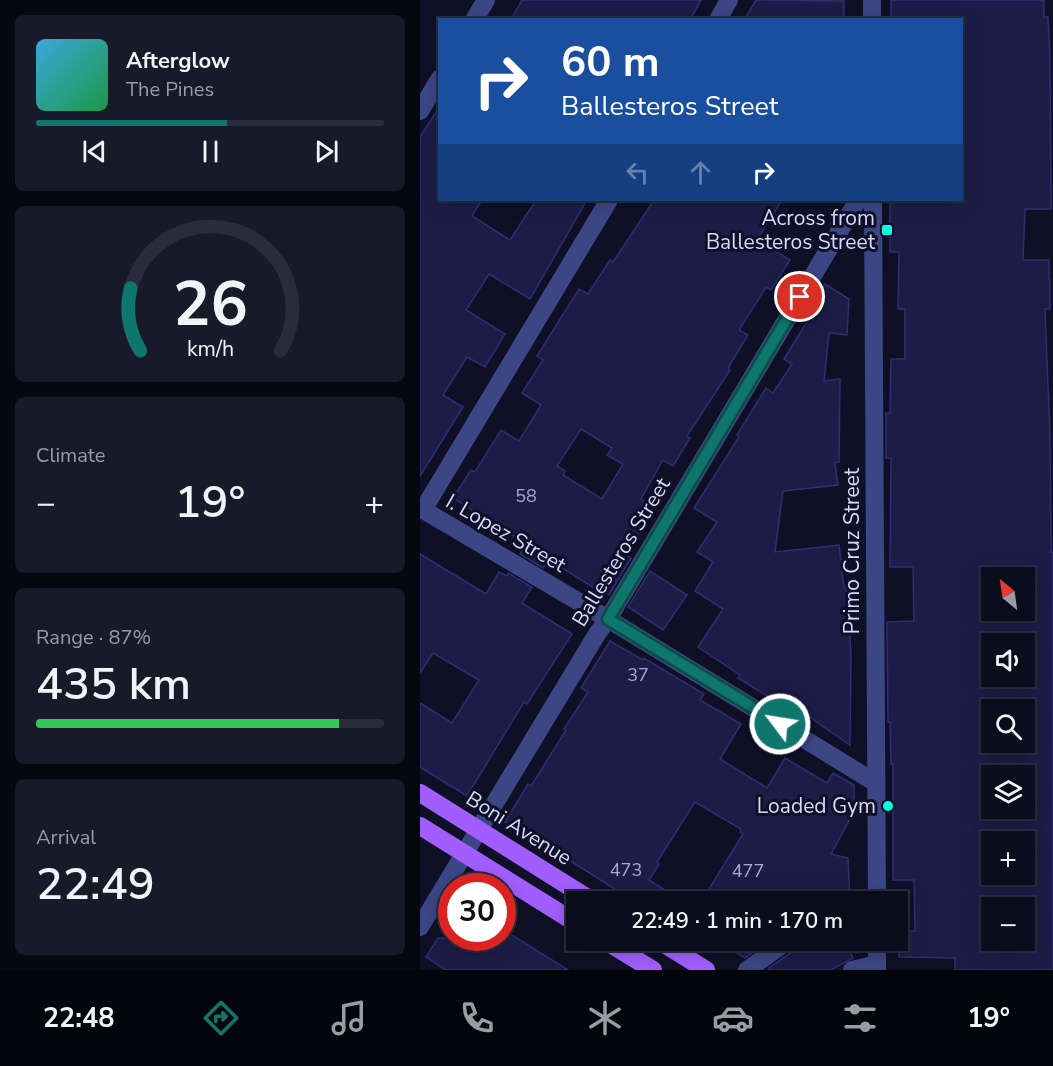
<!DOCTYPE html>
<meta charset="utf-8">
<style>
:root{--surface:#0b0c1c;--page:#191a29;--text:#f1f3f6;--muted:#9a9ba3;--line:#2b2c3b;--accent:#0f766e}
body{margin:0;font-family:"Nunito Sans",sans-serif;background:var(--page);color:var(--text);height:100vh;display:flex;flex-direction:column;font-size:22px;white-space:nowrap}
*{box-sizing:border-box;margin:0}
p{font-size:20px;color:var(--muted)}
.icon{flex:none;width:33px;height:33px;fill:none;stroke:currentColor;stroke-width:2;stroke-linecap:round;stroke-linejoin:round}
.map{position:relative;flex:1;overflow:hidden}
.details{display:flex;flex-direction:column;gap:15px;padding:15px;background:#06070f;width:420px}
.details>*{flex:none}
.guide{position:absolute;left:18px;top:18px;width:525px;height:183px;border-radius:0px;box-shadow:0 3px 15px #0003,0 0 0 2px var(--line);background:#1a4fa0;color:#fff;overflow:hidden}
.needle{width:39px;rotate:331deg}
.controls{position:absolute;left:561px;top:567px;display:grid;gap:12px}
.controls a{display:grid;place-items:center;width:54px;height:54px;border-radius:0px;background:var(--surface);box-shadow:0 3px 15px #0003,0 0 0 2px var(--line);font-size:30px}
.speed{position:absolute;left:18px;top:873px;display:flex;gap:12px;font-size:30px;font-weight:700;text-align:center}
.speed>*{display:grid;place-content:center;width:78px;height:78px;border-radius:50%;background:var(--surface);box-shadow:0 3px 15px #0003,0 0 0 2px var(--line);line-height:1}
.speed .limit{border:9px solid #d22;background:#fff;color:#111}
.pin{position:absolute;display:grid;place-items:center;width:51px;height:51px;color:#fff;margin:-26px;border:3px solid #fff;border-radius:50%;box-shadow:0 2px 6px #0007}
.me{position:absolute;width:66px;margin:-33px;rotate:301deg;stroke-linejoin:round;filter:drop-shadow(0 0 4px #0008)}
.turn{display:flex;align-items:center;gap:21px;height:126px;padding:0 24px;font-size:27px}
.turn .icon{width:78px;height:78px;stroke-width:2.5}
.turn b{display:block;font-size:42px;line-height:51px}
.lanes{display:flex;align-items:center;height:57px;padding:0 24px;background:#0003;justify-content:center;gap:30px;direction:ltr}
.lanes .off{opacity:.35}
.big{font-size:45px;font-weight:600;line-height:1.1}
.details .tile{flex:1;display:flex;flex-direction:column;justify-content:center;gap:9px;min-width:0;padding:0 21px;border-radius:9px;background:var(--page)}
.details .dial{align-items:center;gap:0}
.dial svg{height:156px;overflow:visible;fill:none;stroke:var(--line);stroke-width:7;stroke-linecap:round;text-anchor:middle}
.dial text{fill:var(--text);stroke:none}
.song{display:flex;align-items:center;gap:18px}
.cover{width:72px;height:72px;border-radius:9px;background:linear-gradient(135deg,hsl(200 70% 55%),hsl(140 70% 35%))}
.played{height:6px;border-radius:3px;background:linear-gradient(90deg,var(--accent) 55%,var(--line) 55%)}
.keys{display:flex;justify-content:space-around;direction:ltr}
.heat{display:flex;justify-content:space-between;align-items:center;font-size:33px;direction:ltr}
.charge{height:9px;border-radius:4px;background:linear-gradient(90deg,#34c759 87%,var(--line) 0)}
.trip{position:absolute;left:146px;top:891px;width:342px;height:60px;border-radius:0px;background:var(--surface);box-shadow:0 3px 15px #0003,0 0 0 2px var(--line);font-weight:600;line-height:60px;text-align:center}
.tab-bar{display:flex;height:96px;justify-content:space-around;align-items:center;background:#04050b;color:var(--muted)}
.tab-bar .icon{width:42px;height:42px}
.tab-bar .current{color:var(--accent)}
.tab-bar b{font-size:27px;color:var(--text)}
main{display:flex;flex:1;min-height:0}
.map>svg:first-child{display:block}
</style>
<main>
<section class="details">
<div class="tile">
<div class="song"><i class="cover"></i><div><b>Afterglow</b><p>The Pines</p></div></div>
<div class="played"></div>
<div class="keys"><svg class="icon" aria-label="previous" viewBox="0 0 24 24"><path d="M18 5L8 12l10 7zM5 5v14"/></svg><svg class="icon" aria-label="pause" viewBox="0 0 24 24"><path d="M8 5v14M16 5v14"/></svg><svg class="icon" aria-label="next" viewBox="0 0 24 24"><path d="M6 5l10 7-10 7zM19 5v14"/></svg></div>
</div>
<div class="tile dial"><svg viewBox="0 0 100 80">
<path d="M14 69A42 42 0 1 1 86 69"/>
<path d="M14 69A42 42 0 0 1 9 37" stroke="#0f766e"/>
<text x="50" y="56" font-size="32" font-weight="700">26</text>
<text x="50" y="72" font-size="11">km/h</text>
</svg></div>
<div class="tile"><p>Climate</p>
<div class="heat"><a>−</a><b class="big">19°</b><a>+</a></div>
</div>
<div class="tile"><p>Range · 87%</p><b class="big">435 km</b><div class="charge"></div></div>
<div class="tile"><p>Arrival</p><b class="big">22:49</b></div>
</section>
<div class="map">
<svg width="633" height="970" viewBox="0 0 633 970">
<rect width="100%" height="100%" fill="#0f1026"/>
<g fill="#1c1c47" stroke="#2e2e73" stroke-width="1.5" fill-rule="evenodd">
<polygon points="102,0 281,0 270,20 91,20"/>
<polygon points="336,0 424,1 424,20 324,20"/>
<path d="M471 0H624V17H628L630 59 631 209H605L603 260H629V280H630V309H625L630 434 631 552H633V970H535V958L479 957 480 931H495L494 880H473V764H471L470 722H468L467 622 494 621 493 567H470L471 458H466V413H470L471 359H485V309H478L479 252H470V203H474V200H542V20H471ZM572 578H604V610H572ZM572 644H604V676H572ZM572 710H604V742H572ZM572 776H604V808H572ZM572 842H604V874H572ZM572 908H604V940H572Z"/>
<polygon points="20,106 20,200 62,200 52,216 90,240 116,200 167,200 110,299 69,274 46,310 85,334 65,367 47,357 23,395 43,407 0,476 0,137"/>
<path d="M234 200H362L337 240 370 260 351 290 346 287 319 330 328 335 308 368 310 370 267 436 270 438 253 466 243 460 221 499 231 505 221 521 225 523 205 554 211 558 189 595 183 591 182 593 139 566 138 568 127 562 123 568 100 554 106 544 33 498 51 470 55 472 81 430 99 441 121 405 102 393 123 360 117 356 159 289 168 294 190 260 193 262ZM161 429 192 448 187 455 203 464 182 499 143 475 145 471 137 466Z"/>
<polygon points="405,284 429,299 427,335 409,333 404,381 420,379 419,462 415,463 418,485 363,491 355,552 419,545 424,588 426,588 431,653 430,745 356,694 352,699 318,678 320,675 278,647 303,609 275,591 293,562 277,552 297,522 274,508 319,437 317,435 346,388 353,393 372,364 364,359 388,320 384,318"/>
<polygon points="0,554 66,594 79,572 87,576 88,573 112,587 102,603 152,634 107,704 104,702 47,796 0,767 0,703 32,723 59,680 13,653 0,673"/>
<polygon points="230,571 267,595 243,630 208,607"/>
<polygon points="190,641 223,660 224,658 284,694 280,700 321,724 300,759 347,788 365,758 407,783 413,773 434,785 434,812 411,854 428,858 430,902 281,902 323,834 320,832 321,829 275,802 237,862 239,864 229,880 264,902 215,902 113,837 112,838 85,822 108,784 111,786 146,730 144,729 168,692 161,688"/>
<polygon points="82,929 148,970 26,970 6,957 18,938 82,938"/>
<polygon points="296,940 349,940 325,958"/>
<polygon points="380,940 423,940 433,958 411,970 349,970 349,968 376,949"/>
</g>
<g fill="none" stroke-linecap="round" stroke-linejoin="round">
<g stroke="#3b4685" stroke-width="18">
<polyline points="452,0 452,20"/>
<polyline points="54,20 66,0"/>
<polyline points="298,20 309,0"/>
<polyline points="0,111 20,78"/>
<polyline points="453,200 457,902"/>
<polyline points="0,508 188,619 456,783"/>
<polyline points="3,510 189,200"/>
<polyline points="0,927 177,634 188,619 438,200"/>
<polyline points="457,940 457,970"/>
<polyline points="327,970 369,940"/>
<polyline points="432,970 457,964"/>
</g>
<g stroke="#a25dfe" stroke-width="18">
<polyline points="0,793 174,902"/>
<polyline points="0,826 156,923"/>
<polyline points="184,940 233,970"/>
<polyline points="238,940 286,970"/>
</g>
</g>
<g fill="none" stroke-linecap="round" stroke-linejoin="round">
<g stroke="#0a4d48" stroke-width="15">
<polyline id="route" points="360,724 188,619 380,297"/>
</g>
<use href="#route" stroke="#0f766e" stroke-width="10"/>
</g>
<g fill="#03fde5" stroke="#0f1026" stroke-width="2">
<rect x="461" y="224" width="12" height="12" rx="3"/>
<circle cx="468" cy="806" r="6"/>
</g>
<g text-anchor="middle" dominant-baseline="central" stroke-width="6" stroke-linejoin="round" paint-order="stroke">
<g font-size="18" fill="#a7a9d1">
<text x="106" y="496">58</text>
<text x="218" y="675">37</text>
<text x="206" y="870">473</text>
<text x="328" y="871">477</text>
</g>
<g font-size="21" fill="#d5d8ff" stroke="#0f1026" text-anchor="end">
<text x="455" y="218">Across from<tspan x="455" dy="24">Ballesteros Street</tspan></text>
<text x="456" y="806">Loaded Gym</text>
</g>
<g font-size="21" fill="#d5d8ff" stroke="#0f1026">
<text transform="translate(86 533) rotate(30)">I. Lopez Street</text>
<text transform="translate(432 551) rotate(-90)">Primo Cruz Street</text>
<text transform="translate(201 552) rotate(-59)">Ballesteros Street</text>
<text transform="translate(99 828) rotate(32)">Boni Avenue</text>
</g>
</g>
</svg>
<div class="controls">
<a><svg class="needle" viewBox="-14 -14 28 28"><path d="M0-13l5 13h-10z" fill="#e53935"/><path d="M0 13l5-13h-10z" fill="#9a9ba3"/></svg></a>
<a><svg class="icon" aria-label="sound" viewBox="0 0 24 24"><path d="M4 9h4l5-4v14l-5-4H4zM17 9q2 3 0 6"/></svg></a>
<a><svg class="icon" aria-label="search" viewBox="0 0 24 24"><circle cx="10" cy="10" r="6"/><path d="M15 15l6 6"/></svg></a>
<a><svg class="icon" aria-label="layers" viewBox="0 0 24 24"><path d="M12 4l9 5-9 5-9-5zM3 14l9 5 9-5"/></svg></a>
<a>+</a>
<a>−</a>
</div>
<div class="speed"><div class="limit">30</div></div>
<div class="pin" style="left:380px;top:297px;background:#d93025"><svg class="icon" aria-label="arrive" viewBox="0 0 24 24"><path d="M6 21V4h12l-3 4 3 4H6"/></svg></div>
<svg class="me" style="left:360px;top:724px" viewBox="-20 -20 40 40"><circle r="17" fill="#0f766e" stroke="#fff" stroke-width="3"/><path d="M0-11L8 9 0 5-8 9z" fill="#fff"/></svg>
<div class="trip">22:49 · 1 min · 170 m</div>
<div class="guide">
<div class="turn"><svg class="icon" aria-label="right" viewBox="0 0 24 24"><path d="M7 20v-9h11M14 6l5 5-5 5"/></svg><div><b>60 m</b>Ballesteros Street</div></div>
<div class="lanes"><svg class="icon off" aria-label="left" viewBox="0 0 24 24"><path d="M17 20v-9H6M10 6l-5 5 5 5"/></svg><svg class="icon off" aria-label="ahead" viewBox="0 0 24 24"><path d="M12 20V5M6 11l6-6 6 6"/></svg><svg class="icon" aria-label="right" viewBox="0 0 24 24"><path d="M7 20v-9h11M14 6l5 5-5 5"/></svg></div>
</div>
</div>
</main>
<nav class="tab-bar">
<b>22:48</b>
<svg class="icon current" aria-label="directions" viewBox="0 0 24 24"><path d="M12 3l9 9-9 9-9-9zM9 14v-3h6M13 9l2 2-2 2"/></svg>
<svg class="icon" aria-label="music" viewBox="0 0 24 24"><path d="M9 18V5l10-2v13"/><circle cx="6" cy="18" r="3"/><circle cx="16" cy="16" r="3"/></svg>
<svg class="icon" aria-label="phone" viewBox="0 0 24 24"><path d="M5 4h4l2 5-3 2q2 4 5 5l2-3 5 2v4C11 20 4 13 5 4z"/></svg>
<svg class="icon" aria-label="climate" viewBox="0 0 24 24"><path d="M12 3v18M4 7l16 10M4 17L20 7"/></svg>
<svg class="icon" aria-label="car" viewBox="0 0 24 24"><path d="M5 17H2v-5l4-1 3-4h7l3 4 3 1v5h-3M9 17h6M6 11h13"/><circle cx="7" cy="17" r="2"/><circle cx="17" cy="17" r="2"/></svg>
<svg class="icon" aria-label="filters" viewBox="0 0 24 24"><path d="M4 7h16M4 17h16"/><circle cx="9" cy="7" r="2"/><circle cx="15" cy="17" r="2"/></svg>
<b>19°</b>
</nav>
